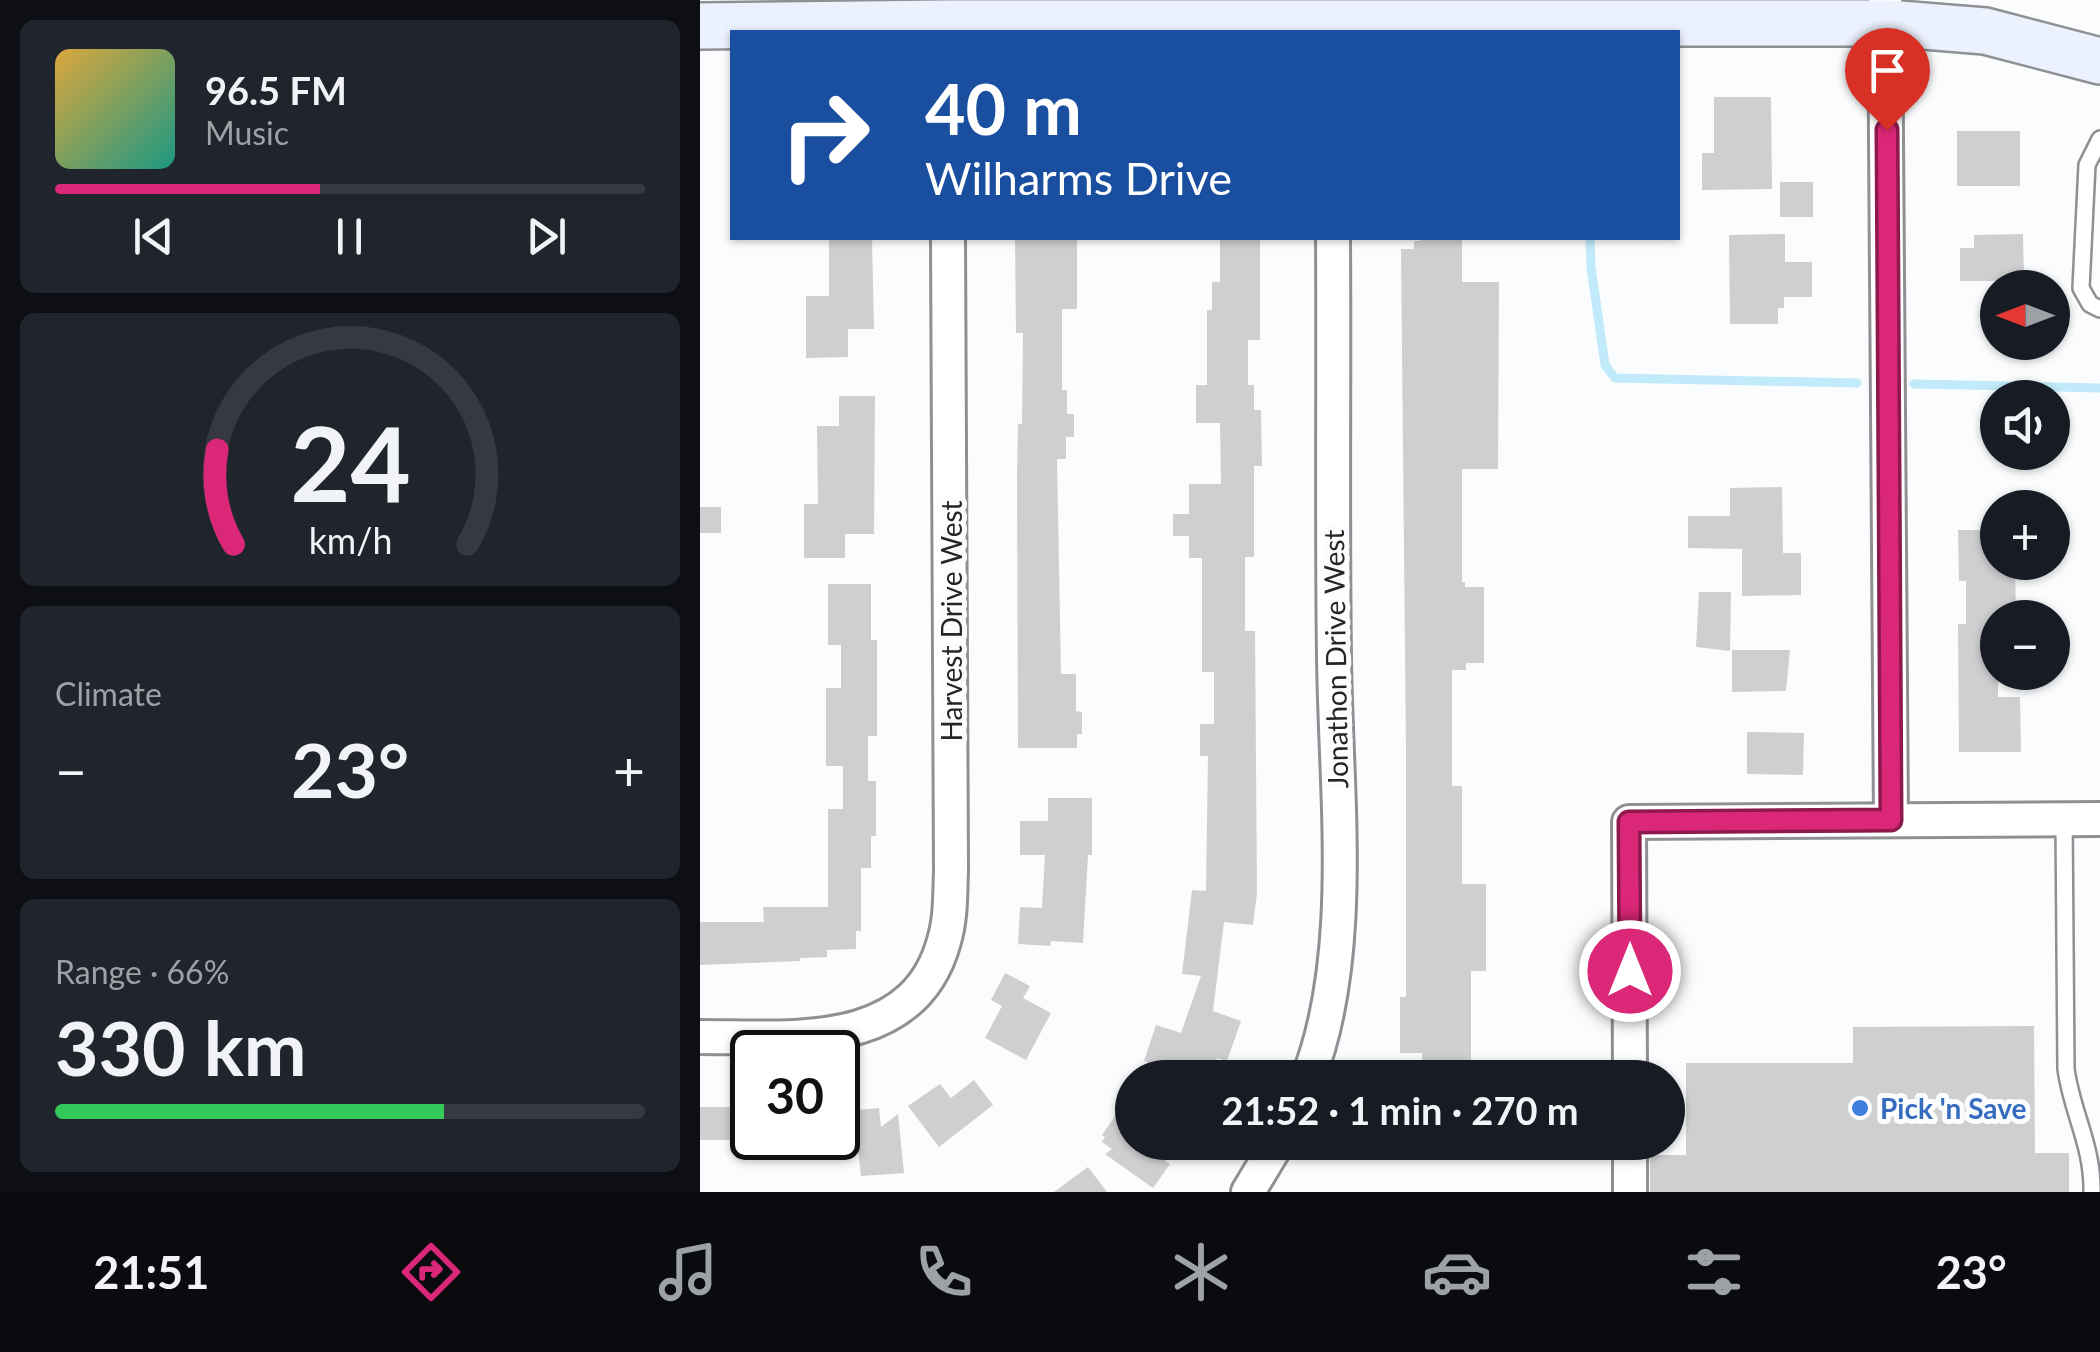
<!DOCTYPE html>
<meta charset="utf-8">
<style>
:root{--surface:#171b24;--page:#20242c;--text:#f1f3f6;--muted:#9ea1a6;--line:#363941;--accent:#db2777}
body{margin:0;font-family:Lato,sans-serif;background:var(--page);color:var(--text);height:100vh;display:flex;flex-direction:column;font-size:38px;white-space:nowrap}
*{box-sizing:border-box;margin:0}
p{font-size:32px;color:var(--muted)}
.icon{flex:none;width:55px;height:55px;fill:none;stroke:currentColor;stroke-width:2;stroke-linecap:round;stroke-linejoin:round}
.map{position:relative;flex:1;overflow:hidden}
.drawer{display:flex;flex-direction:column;gap:20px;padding:20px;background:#0d0f14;width:700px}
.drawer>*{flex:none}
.hud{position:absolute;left:30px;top:30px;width:950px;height:210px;border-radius:0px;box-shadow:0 2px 8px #0004;background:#1a4fa0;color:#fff;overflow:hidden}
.needle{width:65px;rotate:270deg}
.fabs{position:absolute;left:1280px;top:270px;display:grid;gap:20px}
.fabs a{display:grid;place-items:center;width:90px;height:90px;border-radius:50%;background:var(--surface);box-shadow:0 2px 8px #0004;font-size:50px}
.speed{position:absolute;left:30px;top:1030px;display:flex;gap:20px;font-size:50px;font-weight:700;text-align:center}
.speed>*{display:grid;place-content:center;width:130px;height:130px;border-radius:50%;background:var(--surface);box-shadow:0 2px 8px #0004;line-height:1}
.speed .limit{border:5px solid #111;border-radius:15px;background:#fff;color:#111}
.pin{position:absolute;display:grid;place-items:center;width:85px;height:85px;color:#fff;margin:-102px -42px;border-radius:50% 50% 50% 0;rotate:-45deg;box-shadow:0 0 10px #0007}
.pin .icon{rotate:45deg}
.me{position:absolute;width:110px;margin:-55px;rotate:0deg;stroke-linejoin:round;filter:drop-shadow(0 0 8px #0008)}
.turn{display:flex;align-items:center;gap:35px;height:210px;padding:0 30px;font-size:45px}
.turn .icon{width:130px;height:130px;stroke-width:2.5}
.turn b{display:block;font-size:70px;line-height:85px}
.big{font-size:75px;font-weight:700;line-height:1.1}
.drawer .widget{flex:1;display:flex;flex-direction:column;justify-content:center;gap:15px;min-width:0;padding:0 35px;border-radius:15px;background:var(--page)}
.drawer .dial{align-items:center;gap:0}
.dial svg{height:260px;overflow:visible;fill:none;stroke:var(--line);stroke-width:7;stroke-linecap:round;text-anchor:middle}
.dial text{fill:var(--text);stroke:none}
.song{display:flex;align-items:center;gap:30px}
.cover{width:120px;height:120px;border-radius:15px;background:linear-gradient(135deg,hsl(40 70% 55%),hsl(170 70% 35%))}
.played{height:10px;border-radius:5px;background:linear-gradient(90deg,var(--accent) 45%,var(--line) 45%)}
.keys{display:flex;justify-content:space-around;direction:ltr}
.heat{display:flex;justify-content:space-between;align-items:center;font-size:55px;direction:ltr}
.charge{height:15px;border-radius:8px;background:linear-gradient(90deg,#34c759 66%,var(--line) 0)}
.trip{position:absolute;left:415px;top:1060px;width:570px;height:100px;border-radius:50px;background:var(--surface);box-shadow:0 2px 8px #0004;font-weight:700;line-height:100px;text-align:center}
.tab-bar{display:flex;height:160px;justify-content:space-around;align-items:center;background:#090b0e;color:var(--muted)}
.tab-bar .icon{width:70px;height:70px}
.tab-bar .current{color:var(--accent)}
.tab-bar b{font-size:45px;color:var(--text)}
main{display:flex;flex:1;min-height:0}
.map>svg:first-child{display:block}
</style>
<main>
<section class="drawer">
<div class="widget">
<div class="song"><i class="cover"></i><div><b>96.5 FM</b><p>Music</p></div></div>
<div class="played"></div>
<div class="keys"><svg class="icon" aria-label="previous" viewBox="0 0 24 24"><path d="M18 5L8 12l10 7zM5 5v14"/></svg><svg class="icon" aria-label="pause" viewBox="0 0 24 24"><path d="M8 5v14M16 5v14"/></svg><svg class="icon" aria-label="next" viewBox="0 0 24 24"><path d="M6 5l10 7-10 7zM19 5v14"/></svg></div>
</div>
<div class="widget dial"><svg viewBox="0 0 100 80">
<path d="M14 69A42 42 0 1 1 86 69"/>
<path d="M14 69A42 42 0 0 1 9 40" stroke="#db2777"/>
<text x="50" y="56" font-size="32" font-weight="700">24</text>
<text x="50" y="72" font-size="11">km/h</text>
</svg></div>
<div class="widget"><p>Climate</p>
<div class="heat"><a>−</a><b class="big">23°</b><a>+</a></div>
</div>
<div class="widget"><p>Range · 66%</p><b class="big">330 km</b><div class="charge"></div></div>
</section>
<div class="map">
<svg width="1400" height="1192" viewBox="0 0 1400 1192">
<rect width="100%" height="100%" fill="#fafcfe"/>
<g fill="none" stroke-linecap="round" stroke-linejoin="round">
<g stroke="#c1ebfa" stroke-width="9">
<polyline points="890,238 891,267 905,365 915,378 1157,383"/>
<polyline points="1214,384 1400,388"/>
</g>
</g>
<g fill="#cfcfd2">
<polygon points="1014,97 1071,97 1072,189 1002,190 1002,153 1014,153"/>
<rect x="1257" y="131" width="63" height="55"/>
<rect x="1080" y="182" width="33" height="35"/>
<polygon points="1085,234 1085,262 1112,262 1112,297 1084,297 1084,308 1078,308 1078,324 1030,324 1029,235"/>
<polygon points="1323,234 1324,281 1260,281 1260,248 1274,248 1274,235"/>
<polygon points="129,238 172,238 174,329 148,329 148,357 106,358 106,296 129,296"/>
<polygon points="315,238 377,238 377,309 362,309 362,390 367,390 367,414 374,414 374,437 366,437 366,459 357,459 361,674 376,674 376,711 382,712 382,734 377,734 377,748 318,748 317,475 318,424 322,424 323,333 316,333"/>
<polygon points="520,238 560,238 560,340 548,340 548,385 554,385 554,410 561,410 562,466 554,466 554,557 545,557 545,631 555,631 557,893 553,925 524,922 513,1011 541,1021 527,1061 517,1058 511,1078 490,1078 444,1061 456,1025 481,1033 501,976 482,974 492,890 506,891 508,756 500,756 500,724 514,724 514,672 502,672 502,558 489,558 489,536 473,536 473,514 489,514 489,484 521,484 520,423 496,423 496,385 507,385 507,310 512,310 512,282 520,282"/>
<polygon points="721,238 762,238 762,282 799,282 798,469 762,469 762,582 765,582 765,587 784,587 784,663 766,663 766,670 752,670 752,786 762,786 762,884 786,884 786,971 771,971 771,1060 722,1060 722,1053 700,1053 700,997 706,997 706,751 701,249 714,249 714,241 721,241"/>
<polygon points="139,396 175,396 174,534 145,534 145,558 104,558 104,504 118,504 117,426 139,426"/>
<polygon points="1082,487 1083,553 1101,553 1101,595 1042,596 1042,549 988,548 988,516 1030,516 1030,488"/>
<rect x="0" y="507" width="21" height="26"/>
<polygon points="1258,530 1298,530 1298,562 1315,562 1316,618 1298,618 1298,697 1320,697 1321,752 1259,752 1258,624 1266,624 1266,581 1259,581"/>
<polygon points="128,584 171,584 171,640 177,640 177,736 168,736 168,781 176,781 176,836 171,836 171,868 161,868 161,931 156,931 156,949 127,950 127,957 100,958 100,961 0,965 0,922 64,922 63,907 128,907 128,809 143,809 143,766 126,766 126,688 141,688 141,645 128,645"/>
<polygon points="999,592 1031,592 1030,651 996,647"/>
<polygon points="1032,650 1090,650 1086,691 1032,692"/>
<polygon points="1047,732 1104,733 1103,775 1047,774"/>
<polygon points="348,798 392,798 392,855 388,855 383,943 351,941 350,946 318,944 320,907 342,908 345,855 320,855 320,821 348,821"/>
<polygon points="305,973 330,986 323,998 351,1013 326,1060 285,1038 302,1006 291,1000"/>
<polygon points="1334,1026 1335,1153 1369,1153 1369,1192 950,1192 950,1155 986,1155 986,1063 1153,1063 1153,1027"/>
<polygon points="274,1080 293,1105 239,1147 208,1106 240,1084 251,1098"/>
<polygon points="432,1092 432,1142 439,1142 470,1164 453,1188 405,1154 412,1149 402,1142 405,1137 402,1135"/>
<rect x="0" y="1107" width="52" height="33"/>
<polygon points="179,1108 181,1127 198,1114 204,1173 161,1176 158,1150 138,1152 138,1112"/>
<polygon points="388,1167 407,1192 354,1192"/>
</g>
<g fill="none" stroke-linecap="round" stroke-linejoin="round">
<g stroke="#8f9093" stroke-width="20">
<g id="lane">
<polyline points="1400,139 1387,165 1381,288 1390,304 1400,309"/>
<path d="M1364 819 1366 1069C1372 1113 1393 1146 1392 1192"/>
</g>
</g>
<g stroke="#8f9093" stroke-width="38">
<g id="street">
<polyline points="1185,0 1191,820"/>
<path d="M0 1037C90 1037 214 1052 244 941 251 918 250 894 251 871L248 238"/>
<path d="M608 1078C657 954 635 787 634 655 632 516 634 377 633 238"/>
<polyline points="930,1078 929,822 1400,819"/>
<polyline points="930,1142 930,1192"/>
<polyline points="548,1192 578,1142"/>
</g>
</g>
<g stroke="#8f9093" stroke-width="50">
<polyline id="secondary" points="0,26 246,23 1187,23 1285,31 1400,61"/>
</g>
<use href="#lane" stroke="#fff" stroke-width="15"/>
<use href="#street" stroke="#fff" stroke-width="32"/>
<use href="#secondary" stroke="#ebf1fd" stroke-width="45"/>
</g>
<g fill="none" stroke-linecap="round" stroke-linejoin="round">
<g stroke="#8e194d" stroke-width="25">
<polyline id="route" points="930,971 929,822 1191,820 1187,130"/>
</g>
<use href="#route" stroke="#db2777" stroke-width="18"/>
</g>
<circle fill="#3f7fe0" stroke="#fafcfe" stroke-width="4" cx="1160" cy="1108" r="10"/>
<g text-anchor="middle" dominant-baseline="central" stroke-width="10" stroke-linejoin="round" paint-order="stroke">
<g font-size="28" fill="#242526" stroke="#fafcfe">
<text transform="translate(251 621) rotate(-90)">Harvest Drive West</text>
<text transform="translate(635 659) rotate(-91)">Jonathon Drive West</text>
</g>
<g font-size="28" font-weight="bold" fill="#366cbe" stroke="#fafcfe" text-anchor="start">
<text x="1180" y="1108">Pick 'n Save</text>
</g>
</g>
</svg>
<div class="fabs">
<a><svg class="needle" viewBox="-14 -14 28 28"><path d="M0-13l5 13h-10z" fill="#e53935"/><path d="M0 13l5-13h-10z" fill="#9ea1a6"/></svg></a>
<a><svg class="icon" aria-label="sound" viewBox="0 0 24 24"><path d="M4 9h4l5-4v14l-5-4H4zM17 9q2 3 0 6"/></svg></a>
<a>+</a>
<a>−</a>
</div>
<div class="speed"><div class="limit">30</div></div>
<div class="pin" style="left:1187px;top:130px;background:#d93025"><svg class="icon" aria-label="arrive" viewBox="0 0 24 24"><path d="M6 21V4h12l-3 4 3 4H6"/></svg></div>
<svg class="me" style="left:930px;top:971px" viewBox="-20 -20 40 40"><circle r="17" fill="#db2777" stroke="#fff" stroke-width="3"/><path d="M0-11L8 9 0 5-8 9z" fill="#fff"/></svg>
<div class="trip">21:52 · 1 min · 270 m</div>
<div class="hud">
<div class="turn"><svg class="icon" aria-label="right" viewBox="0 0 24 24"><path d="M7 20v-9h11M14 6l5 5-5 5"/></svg><div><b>40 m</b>Wilharms Drive</div></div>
</div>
</div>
</main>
<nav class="tab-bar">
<b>21:51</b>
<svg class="icon current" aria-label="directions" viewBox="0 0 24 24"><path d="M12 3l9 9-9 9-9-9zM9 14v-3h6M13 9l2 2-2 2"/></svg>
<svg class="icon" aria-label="music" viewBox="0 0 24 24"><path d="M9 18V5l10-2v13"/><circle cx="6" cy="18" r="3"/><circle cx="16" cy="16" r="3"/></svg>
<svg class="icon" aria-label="phone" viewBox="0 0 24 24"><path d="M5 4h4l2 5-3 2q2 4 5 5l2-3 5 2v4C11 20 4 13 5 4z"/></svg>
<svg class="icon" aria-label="climate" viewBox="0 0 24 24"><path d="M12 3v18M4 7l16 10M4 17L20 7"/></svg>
<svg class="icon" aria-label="car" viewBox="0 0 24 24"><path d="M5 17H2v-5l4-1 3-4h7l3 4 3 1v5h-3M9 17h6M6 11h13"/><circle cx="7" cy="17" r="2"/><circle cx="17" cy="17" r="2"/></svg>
<svg class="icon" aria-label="filters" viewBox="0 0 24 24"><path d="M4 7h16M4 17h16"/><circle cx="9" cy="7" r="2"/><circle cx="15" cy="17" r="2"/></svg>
<b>23°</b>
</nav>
